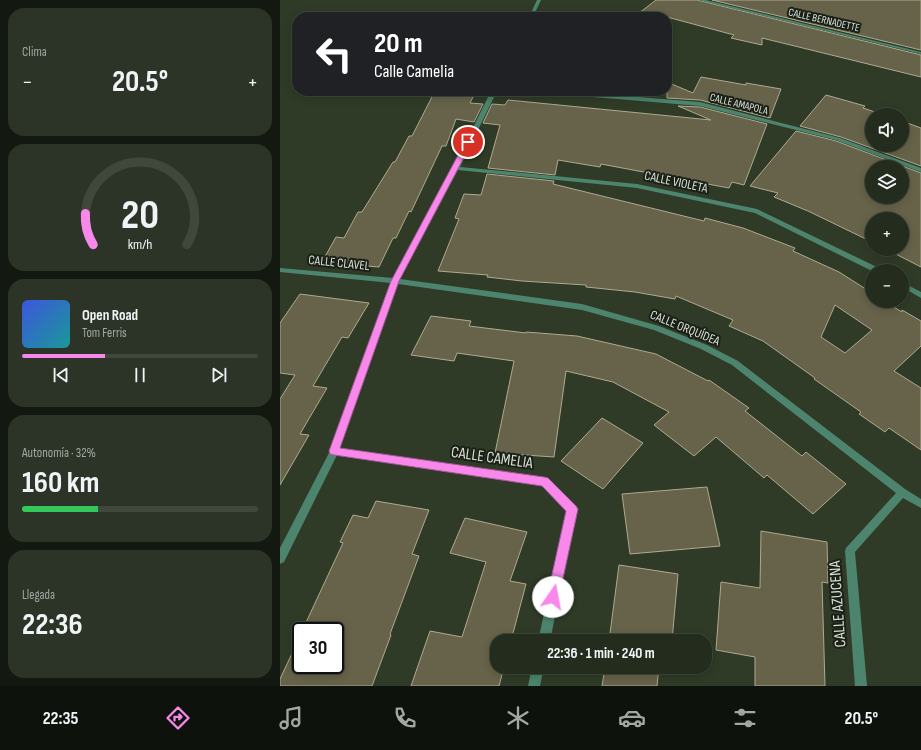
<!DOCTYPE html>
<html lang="es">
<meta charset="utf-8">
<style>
:root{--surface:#232c1d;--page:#2b3426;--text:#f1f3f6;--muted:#a3a7a4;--line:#40483b;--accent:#f888ea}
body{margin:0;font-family:"Sofia Sans Condensed",sans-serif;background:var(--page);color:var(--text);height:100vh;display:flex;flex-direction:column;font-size:15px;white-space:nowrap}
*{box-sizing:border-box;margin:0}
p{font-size:13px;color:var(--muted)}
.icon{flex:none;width:22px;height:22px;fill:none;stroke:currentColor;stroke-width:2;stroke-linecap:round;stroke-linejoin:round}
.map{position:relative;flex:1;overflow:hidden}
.side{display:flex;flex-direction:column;gap:8px;padding:8px;background:#131810;width:280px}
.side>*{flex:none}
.hud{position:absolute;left:12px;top:12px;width:380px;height:84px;border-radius:16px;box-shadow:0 2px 10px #0003,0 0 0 1px var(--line);background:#202124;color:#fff;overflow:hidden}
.controls{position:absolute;left:585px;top:108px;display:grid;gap:8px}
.controls a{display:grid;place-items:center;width:44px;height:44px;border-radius:50%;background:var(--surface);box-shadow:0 2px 10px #0003,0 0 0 1px var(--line);font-size:20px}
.speed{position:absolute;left:12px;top:622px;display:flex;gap:8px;font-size:20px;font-weight:700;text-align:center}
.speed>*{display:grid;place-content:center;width:52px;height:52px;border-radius:50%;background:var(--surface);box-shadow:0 2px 10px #0003,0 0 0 1px var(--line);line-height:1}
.speed .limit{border:2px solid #111;border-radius:6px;background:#fff;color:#111}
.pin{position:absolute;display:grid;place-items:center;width:34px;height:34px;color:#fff;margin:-17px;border:2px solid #fff;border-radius:50%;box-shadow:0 1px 4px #0007}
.me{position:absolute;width:44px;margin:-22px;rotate:12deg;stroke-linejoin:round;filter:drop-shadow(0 0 3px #0008)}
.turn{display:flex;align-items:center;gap:14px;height:84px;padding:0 16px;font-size:18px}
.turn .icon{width:52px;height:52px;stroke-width:2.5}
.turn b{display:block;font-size:28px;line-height:34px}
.big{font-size:30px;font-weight:700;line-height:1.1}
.side .widget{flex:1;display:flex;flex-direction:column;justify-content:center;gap:6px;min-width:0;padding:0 14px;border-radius:16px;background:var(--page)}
.side .dial{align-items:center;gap:0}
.dial svg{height:104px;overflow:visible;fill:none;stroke:var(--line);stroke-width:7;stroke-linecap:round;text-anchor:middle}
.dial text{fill:var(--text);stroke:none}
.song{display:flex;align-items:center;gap:12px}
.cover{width:48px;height:48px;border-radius:6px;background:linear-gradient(135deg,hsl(230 70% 55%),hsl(180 70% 35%))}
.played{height:4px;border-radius:2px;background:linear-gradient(90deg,var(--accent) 35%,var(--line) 35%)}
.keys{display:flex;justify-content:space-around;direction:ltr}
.heat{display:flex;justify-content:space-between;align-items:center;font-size:22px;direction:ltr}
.charge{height:6px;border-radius:3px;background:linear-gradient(90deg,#34c759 32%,var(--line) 0)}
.trip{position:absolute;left:210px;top:634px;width:222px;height:40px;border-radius:16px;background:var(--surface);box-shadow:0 2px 10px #0003,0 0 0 1px var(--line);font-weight:700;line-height:40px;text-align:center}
.dock{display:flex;height:64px;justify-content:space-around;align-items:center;background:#0e120c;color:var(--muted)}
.dock .icon{width:28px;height:28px}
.dock .on{color:var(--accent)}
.dock b{font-size:18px;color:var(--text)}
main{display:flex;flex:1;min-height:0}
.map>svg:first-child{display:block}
</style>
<main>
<section class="side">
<div class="widget"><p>Clima</p>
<div class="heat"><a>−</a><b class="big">20.5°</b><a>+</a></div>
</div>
<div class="widget dial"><svg viewBox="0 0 100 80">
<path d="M14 69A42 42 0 1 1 86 69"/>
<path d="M14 69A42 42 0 0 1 8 45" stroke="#f888ea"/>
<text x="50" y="56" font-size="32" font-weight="700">20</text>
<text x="50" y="72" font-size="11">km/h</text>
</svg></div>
<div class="widget">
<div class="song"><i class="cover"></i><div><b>Open Road</b><p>Tom Ferris</p></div></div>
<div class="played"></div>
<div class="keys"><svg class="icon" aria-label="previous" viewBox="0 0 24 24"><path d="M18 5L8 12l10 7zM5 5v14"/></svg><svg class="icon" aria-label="pause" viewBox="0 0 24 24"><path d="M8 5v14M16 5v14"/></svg><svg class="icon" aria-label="next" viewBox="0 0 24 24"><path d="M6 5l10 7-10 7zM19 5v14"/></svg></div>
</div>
<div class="widget"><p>Autonomía · 32%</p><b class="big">160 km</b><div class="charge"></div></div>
<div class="widget"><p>Llegada</p><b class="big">22:36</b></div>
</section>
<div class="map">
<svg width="641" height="686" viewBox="0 0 641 686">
<rect width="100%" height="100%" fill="#2f3b27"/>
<g fill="#67634a" stroke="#aeaa8f" fill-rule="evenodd">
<polygon points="376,0 417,0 641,55 641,77 482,38 482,45 451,38 454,35 387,17 354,17"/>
<polygon points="432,0 641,0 641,50"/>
<polygon points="421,77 466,85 466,83 501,89 490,118 420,100 387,98 387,82 413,93"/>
<polygon points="155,91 196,91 190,103 203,104 194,122 176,119 166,146 162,146 131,212 129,211 116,238 113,238 99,267 42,262 56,237 64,238 78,212 82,212 113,162 115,162 129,136 132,136"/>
<polygon points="546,95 585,106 583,108 604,115 592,115 592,145 622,145 622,121 641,128 641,166 561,137 520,126"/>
<polygon points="228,100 431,120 398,106 420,107 487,124 464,185 452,182 449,188 321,164 320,167 278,160 275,175 208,168 220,125 203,123 212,104 225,105"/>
<path d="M516 131 556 141 641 173V267L606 249H622V219H592V242L528 211 494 197 498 193 470 186ZM592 167H622V197H592Z"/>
<path d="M207 174 274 181 273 184 424 221 425 218 463 228 515 248 513 251 559 272 592 293V301H604L622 312V310L641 321V346L614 371 641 388V450L609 428 605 432 579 414 581 412 534 379 535 378 483 341 449 326 453 320 396 296 395 299 355 292 306 287V285L242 281 207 277 208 275 158 271 179 219 175 218 184 194 201 195ZM555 305 592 330 565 353 541 337Z"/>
<polygon points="20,294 89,303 68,338 62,337 33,386 47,388 20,434 29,435 0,485 0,399 15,375 0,373 0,323"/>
<polygon points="151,316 191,321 189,326 246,333 246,332 297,336 376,354 428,381 429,380 469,408 465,411 522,456 526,452 566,484 533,514 487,475 484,478 436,437 414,456 374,425 389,412 333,382 286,371 274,457 215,453 234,361 177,353 174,361 131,355"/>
<polygon points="322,418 363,443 323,489 281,461"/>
<polygon points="427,487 440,546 350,554 342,494"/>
<polygon points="96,501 149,510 132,554 139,556 110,634 111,635 92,686 0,686 0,679 21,634 21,665 55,665 55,631 22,631 63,543 60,542 73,515 88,518"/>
<polygon points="185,518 247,532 230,581 246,584 231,641 217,641 217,667 224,667 219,686 131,686 150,631 182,637 206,562 170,553"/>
<polygon points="481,531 547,542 548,583 542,582 545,686 475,686 475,657 436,650 441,582 480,588"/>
<polygon points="339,565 398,574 392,641 329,641"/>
<polygon points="325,667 379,667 377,686 322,686"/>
</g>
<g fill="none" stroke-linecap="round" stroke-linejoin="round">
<g fill="#4c846d" fill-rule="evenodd">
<polygon points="257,0 261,0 253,17 249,17"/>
<polygon points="418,0 426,0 641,52 641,54"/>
<polygon points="211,91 217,91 180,167 357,184 477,209 601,269 602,271 592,271 475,213 357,188 178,170 120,279 302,304 379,326 427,345 458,361 625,489 641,499 641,508 623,498 575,552 587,686 575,686 565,551 566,548 616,493 452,365 421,349 374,330 302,310 118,284 60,448 264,478 267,479 295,506 297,509 270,641 258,641 287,510 262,486 57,455 4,562 0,564 0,548 50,451 111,283 0,272 0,268 113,278 173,168"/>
<polygon points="262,91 284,91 420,102 560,138 641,168 641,172 556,140 420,106 265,93"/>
<polygon points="622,282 641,292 641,298 622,287"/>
<polygon points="252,667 264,667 260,686 248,686"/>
</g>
</g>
<polygon fill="#f888ea" stroke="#a15898" points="188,140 192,142 119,281 60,448 264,477 268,478 296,506 298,509 279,597 277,601 273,603 269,601 267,597 286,511 262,486 54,455 50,454 49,451 111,281 185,142"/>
<g text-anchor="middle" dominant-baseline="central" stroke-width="4" stroke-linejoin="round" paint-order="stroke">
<g font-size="11" fill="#d8e0d3" stroke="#1a2017">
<text transform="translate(544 20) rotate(13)">CALLE BERNADETTE</text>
<text transform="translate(459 104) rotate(14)">CALLE AMAPOLA</text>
</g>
<g font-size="13" fill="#d8e0d3" stroke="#1a2017">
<text transform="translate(396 182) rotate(12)">CALLE VIOLETA</text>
<text transform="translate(59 263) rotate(6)">CALLE CLAVEL</text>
<text transform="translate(405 328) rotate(22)">CALLE ORQUÍDEA</text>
</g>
<g font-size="16" fill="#d8e0d3" stroke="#1a2017">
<text transform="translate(212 458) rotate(8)">CALLE CAMELIA</text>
<text transform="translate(558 604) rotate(-94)">CALLE AZUCENA</text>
</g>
</g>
</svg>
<div class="controls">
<a><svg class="icon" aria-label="sound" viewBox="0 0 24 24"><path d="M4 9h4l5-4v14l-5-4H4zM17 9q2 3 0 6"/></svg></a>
<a><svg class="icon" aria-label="layers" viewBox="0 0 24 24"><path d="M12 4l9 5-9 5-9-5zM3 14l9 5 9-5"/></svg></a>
<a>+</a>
<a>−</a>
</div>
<div class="speed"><div class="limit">30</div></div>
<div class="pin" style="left:188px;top:142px;background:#d93025"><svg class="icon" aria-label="arrive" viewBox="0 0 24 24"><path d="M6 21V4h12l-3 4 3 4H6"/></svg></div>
<svg class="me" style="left:273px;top:597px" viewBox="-20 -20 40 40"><circle r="19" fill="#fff"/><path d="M0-13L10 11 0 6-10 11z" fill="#f888ea"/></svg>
<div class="trip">22:36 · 1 min · 240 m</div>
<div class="hud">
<div class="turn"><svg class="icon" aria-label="left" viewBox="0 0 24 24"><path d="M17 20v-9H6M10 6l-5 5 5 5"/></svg><div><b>20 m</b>Calle Camelia</div></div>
</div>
</div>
</main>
<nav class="dock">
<b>22:35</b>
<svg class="icon on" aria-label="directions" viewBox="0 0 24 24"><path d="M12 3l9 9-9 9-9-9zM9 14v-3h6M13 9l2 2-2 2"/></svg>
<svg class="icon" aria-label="music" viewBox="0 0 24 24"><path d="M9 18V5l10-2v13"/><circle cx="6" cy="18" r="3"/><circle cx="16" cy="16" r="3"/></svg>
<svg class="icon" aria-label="phone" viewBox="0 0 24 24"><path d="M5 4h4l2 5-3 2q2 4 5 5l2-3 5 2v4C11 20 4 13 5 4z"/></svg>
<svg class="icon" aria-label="climate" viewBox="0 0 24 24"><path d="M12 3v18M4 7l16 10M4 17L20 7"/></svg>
<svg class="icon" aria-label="car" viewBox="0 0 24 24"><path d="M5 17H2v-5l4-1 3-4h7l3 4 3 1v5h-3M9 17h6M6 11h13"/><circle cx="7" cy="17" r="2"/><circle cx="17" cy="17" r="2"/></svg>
<svg class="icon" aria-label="filters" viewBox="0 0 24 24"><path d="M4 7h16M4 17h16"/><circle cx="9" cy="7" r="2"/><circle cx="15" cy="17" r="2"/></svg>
<b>20.5°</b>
</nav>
